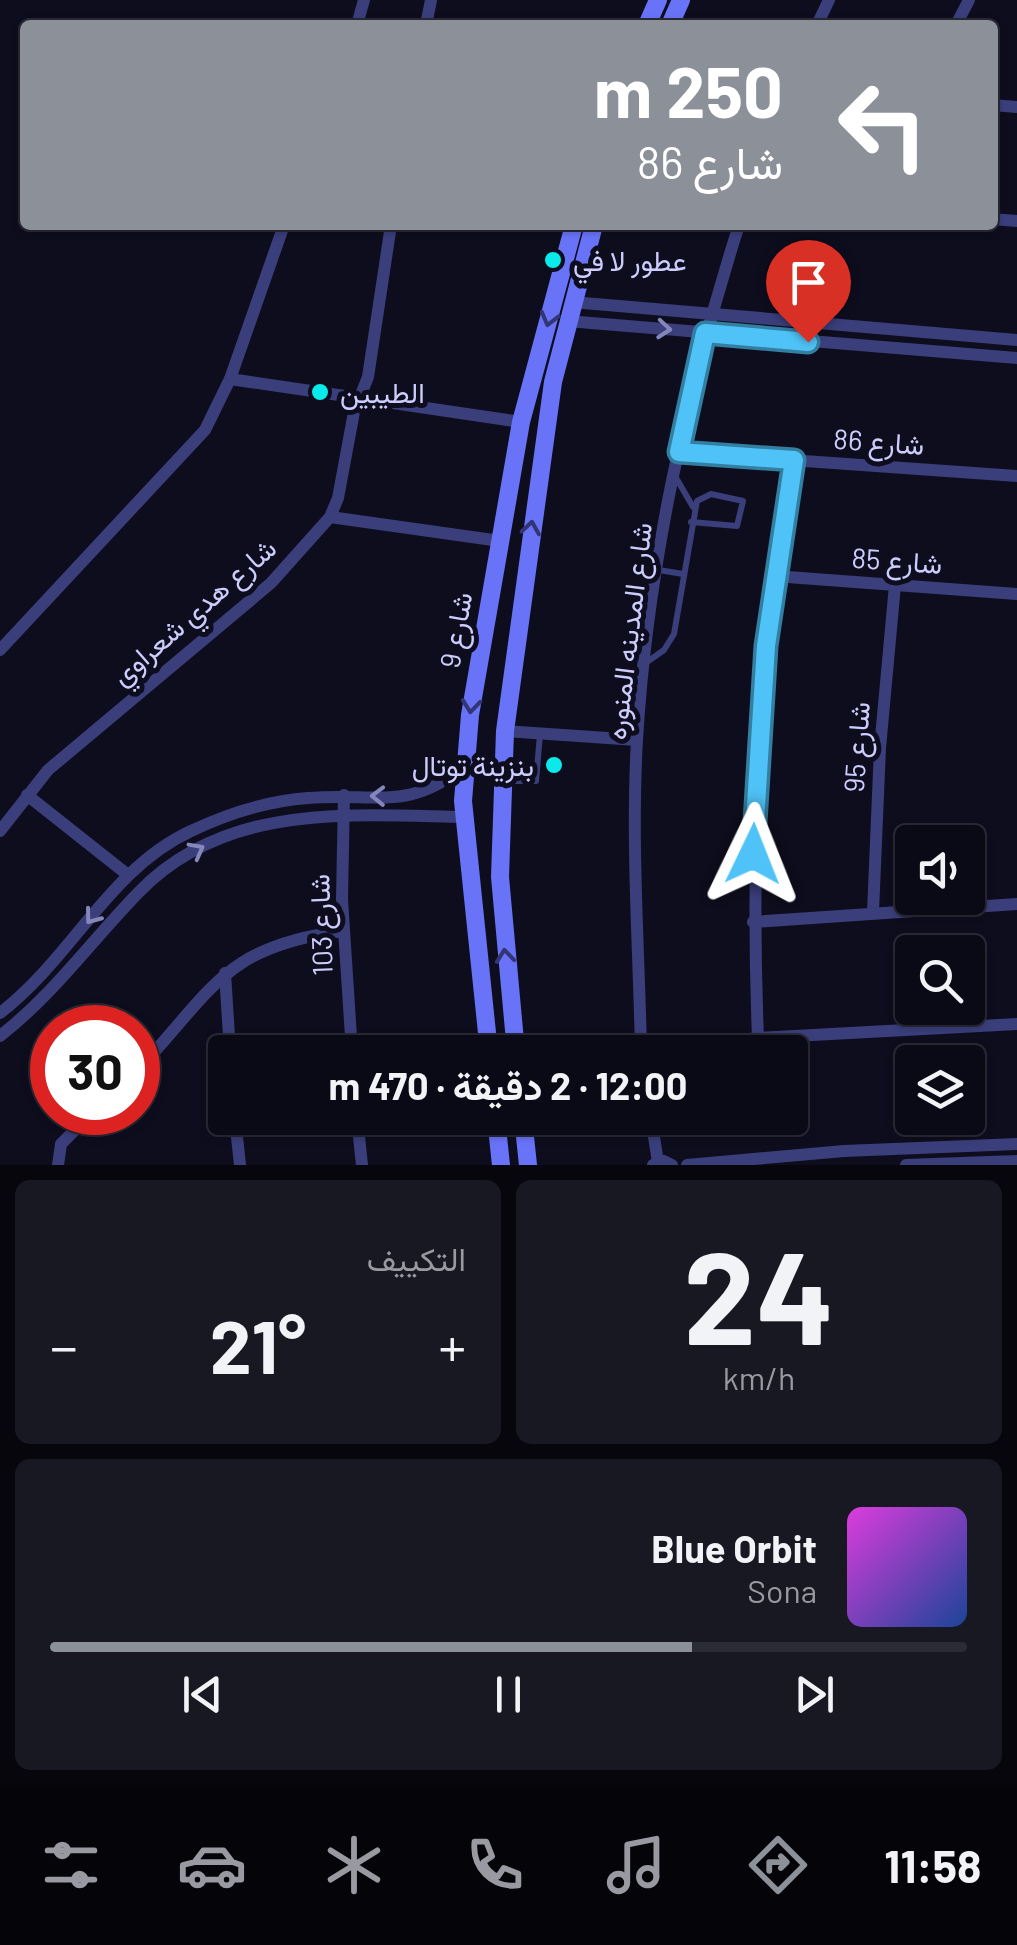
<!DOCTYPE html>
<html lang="ar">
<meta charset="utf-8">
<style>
:root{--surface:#0a0a16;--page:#181823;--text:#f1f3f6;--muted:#999aa1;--line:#2a2b35;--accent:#8c9099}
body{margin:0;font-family:Barlow,Vazirmatn,sans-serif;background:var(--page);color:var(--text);direction:rtl;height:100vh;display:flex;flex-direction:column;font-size:38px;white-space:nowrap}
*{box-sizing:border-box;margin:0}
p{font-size:32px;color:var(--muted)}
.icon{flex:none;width:55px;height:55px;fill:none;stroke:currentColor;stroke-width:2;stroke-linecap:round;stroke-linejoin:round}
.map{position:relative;height:1165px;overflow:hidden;direction:ltr}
.drawer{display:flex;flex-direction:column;gap:15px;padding:15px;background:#06060c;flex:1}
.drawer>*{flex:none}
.banner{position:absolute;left:20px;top:20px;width:978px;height:210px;border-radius:10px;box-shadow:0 2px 8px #0004,0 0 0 2px var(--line);direction:rtl;background:#8c9099;color:#fff;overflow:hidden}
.fabs{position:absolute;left:895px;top:825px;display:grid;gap:20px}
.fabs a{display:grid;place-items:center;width:90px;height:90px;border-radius:10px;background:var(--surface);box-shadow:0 2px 8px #0004,0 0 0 2px var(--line);font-size:50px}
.speed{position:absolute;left:30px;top:1005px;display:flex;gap:20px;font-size:50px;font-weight:700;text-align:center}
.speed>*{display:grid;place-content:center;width:130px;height:130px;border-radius:50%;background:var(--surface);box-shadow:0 2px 8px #0004,0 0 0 2px var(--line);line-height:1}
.speed .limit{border:15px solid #d22;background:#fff;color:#111}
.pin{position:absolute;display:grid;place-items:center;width:85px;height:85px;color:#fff;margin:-102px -42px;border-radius:50% 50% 50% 0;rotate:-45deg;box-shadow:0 0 10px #0007}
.pin .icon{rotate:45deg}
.me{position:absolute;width:110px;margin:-55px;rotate:2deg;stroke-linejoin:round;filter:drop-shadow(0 0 8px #0008)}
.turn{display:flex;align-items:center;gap:35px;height:210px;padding:0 50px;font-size:45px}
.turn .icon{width:130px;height:130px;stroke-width:2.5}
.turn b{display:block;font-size:70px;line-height:85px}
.big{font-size:75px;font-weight:700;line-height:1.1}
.drawer .card{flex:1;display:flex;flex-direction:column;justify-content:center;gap:15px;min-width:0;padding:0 35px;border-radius:15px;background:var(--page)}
.drawer .dial{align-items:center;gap:0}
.dial b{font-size:130px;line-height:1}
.song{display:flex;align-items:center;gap:30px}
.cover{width:120px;height:120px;border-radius:15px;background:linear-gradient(135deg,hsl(300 70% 55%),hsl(220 70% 35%))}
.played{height:10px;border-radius:5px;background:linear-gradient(90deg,var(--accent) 70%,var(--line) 70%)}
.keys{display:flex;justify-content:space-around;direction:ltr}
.heat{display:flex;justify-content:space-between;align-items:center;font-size:55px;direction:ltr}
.drawer .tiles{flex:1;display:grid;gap:15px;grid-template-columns:1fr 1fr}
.card:last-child{grid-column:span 2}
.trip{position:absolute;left:208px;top:1035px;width:600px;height:100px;border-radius:10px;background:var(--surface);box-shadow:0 2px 8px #0004,0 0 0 2px var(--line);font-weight:700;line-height:100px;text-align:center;direction:rtl}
.menu{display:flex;height:160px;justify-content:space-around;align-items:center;background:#040409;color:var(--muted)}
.menu .icon{width:70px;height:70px}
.menu .on{color:var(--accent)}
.menu b{font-size:45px;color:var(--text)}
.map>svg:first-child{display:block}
</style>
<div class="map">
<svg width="1017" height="1165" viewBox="0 0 1017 1165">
<rect width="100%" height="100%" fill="#0e0d1e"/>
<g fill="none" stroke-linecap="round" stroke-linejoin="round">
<g stroke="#3a3e7b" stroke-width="6">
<polyline points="675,476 693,507"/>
<polyline points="659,570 683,574"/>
<polyline points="647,662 664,650 674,634 697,501 711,494 743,501 737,526 691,522"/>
<polyline points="508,781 536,781 540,734"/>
</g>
<g stroke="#3a3e7b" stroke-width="12">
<polyline points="357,25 364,0"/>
<polyline points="426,25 431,0"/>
<polyline points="817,25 829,0"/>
<polyline points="956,25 969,0"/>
<polyline points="992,105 1017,107"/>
<polyline points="992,219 1017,221"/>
<polyline points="572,302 1017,340"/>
<polyline points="567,321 1017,358"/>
<polyline points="230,379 521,422"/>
<polyline points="679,452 1017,476"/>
<polyline points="330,517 500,541"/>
<polyline points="774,576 1017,594"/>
<polyline points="0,650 205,430 230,379 284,225"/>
<polyline points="505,731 637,740"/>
<polyline points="27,795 128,875"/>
<polyline points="344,795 342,899 352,1052"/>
<polyline points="0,831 48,770 271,583 330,517 338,498 354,412 368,377 391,225"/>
<polyline points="873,912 880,748 895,585"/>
<polyline points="753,922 1017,904"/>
<polyline points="225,973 230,1052"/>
<path d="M0 1013C71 959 110 868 191 831 229 813 266 801 308 798 376 792 408 813 466 765"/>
<path d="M0 1036C54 994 92 940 139 892 226 802 351 815 465 817"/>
<path d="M758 1038C750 836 760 659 794 460"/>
<path d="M641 1052C639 949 631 843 637 740 647 569 687 388 739 225"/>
<polyline points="642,1052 758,1038 1017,1024"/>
<path d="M138 1070C213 990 224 946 343 931"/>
<polyline points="235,1118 240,1165"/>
<polyline points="357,1118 362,1165"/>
<polyline points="651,1118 658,1162"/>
<polyline points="58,1165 61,1144 93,1112"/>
<polyline points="653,1165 664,1161 672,1165"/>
<polyline points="687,1165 844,1151 1017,1144"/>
<polyline points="906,1165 1017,1161"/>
</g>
<g stroke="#6973f8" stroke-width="18">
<polyline points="647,25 658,0"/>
<polyline points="670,25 681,0"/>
<polyline points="489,1052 463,801 470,715 521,422 574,225"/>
<polyline points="516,1052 500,877 505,731 553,382 594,225"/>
<polyline points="496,1118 501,1165"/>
<polyline points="523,1118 528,1165"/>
</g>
</g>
<defs><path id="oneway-chevron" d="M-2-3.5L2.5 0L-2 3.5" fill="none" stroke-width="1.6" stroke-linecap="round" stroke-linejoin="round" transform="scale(2.5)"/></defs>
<g stroke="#323675">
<use href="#oneway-chevron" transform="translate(549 319) rotate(105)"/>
<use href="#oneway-chevron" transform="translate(531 528) rotate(-81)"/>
<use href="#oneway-chevron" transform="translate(471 706) rotate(96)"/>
<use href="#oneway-chevron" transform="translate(505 956) rotate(-96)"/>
</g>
<g stroke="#8486bc">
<use href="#oneway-chevron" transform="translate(664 329) rotate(5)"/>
<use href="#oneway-chevron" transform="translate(378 796) rotate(-179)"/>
<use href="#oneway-chevron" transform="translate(197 850) rotate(-28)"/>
<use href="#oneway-chevron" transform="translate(92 917) rotate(127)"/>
</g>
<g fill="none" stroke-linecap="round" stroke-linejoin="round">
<g stroke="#337fa1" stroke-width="25">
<polyline id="route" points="753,854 766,646 794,460 679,452 705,333 808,342"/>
</g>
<use href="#route" stroke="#4fc3f7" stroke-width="18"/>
</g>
<g fill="#0beaea" stroke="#0e0d1e" stroke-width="4">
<circle cx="553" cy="260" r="10"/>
<circle cx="320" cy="392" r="10"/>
<circle cx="554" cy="765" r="10"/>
</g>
<g text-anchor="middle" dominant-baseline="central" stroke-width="10" stroke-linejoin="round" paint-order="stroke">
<g font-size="28" fill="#cdcdfd" stroke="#0e0d1e" text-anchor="start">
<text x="573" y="260">عطور لا في</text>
<text x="340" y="392">الطيبين</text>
<text x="534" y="765" text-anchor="end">بنزينة توتال</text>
</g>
<g font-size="28" fill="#cdcdfd" stroke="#0e0d1e">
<text transform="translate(879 441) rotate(4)">شارع 86</text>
<text transform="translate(897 560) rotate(4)">شارع 85</text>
<text transform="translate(193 611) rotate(-41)">شارع هدي شعراوي</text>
<text transform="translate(455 630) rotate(-80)">شارع 9</text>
<text transform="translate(628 631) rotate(-83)">شارع المدينه المنوره</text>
<text transform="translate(856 747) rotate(-86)">شارع 95</text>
<text transform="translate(320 925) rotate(-92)">شارع 103</text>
</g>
</g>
</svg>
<div class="fabs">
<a><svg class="icon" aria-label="sound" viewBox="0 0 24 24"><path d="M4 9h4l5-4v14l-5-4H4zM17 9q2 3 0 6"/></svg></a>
<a><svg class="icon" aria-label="search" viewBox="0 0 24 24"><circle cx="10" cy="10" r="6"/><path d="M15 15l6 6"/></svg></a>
<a><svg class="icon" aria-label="layers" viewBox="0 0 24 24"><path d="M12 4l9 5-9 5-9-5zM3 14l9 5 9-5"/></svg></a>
</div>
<div class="speed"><div class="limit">30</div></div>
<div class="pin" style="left:808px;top:342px;background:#d93025"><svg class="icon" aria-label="arrive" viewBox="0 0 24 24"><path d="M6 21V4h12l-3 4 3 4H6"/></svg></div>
<svg class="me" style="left:753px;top:854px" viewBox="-20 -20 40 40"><path d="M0-17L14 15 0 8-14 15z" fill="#4fc3f7" stroke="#fff" stroke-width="4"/></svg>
<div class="trip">12:00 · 2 دقيقة · 470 m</div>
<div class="banner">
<div class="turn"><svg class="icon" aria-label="left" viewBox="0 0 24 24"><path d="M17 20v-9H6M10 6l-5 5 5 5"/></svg><div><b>250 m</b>شارع 86</div></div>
</div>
</div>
<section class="drawer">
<div class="tiles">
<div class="card dial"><b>24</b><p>km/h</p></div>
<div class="card"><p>التكييف</p>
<div class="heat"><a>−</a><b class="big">21°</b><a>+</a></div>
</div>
<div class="card">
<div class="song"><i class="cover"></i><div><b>Blue Orbit</b><p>Sona</p></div></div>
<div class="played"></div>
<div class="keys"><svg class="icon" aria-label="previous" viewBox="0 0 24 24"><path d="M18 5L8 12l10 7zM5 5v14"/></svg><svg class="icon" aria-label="pause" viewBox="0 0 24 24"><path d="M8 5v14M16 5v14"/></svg><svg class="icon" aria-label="next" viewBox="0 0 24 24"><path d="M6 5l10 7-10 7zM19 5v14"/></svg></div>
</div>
</div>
</section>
<nav class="menu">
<b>11:58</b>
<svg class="icon on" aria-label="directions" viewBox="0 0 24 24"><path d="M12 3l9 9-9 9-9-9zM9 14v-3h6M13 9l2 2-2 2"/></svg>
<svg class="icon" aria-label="music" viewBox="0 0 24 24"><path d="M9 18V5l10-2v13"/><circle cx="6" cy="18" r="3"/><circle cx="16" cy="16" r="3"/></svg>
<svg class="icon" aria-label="phone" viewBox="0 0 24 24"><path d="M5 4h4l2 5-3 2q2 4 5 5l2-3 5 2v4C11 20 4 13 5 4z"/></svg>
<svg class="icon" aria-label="climate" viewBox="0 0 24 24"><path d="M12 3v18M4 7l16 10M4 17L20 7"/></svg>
<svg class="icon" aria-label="car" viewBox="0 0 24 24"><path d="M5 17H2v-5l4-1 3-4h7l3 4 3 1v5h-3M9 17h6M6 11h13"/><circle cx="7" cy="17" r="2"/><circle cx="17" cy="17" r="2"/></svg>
<svg class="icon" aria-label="filters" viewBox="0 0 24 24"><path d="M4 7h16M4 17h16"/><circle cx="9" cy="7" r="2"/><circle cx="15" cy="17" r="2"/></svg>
</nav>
